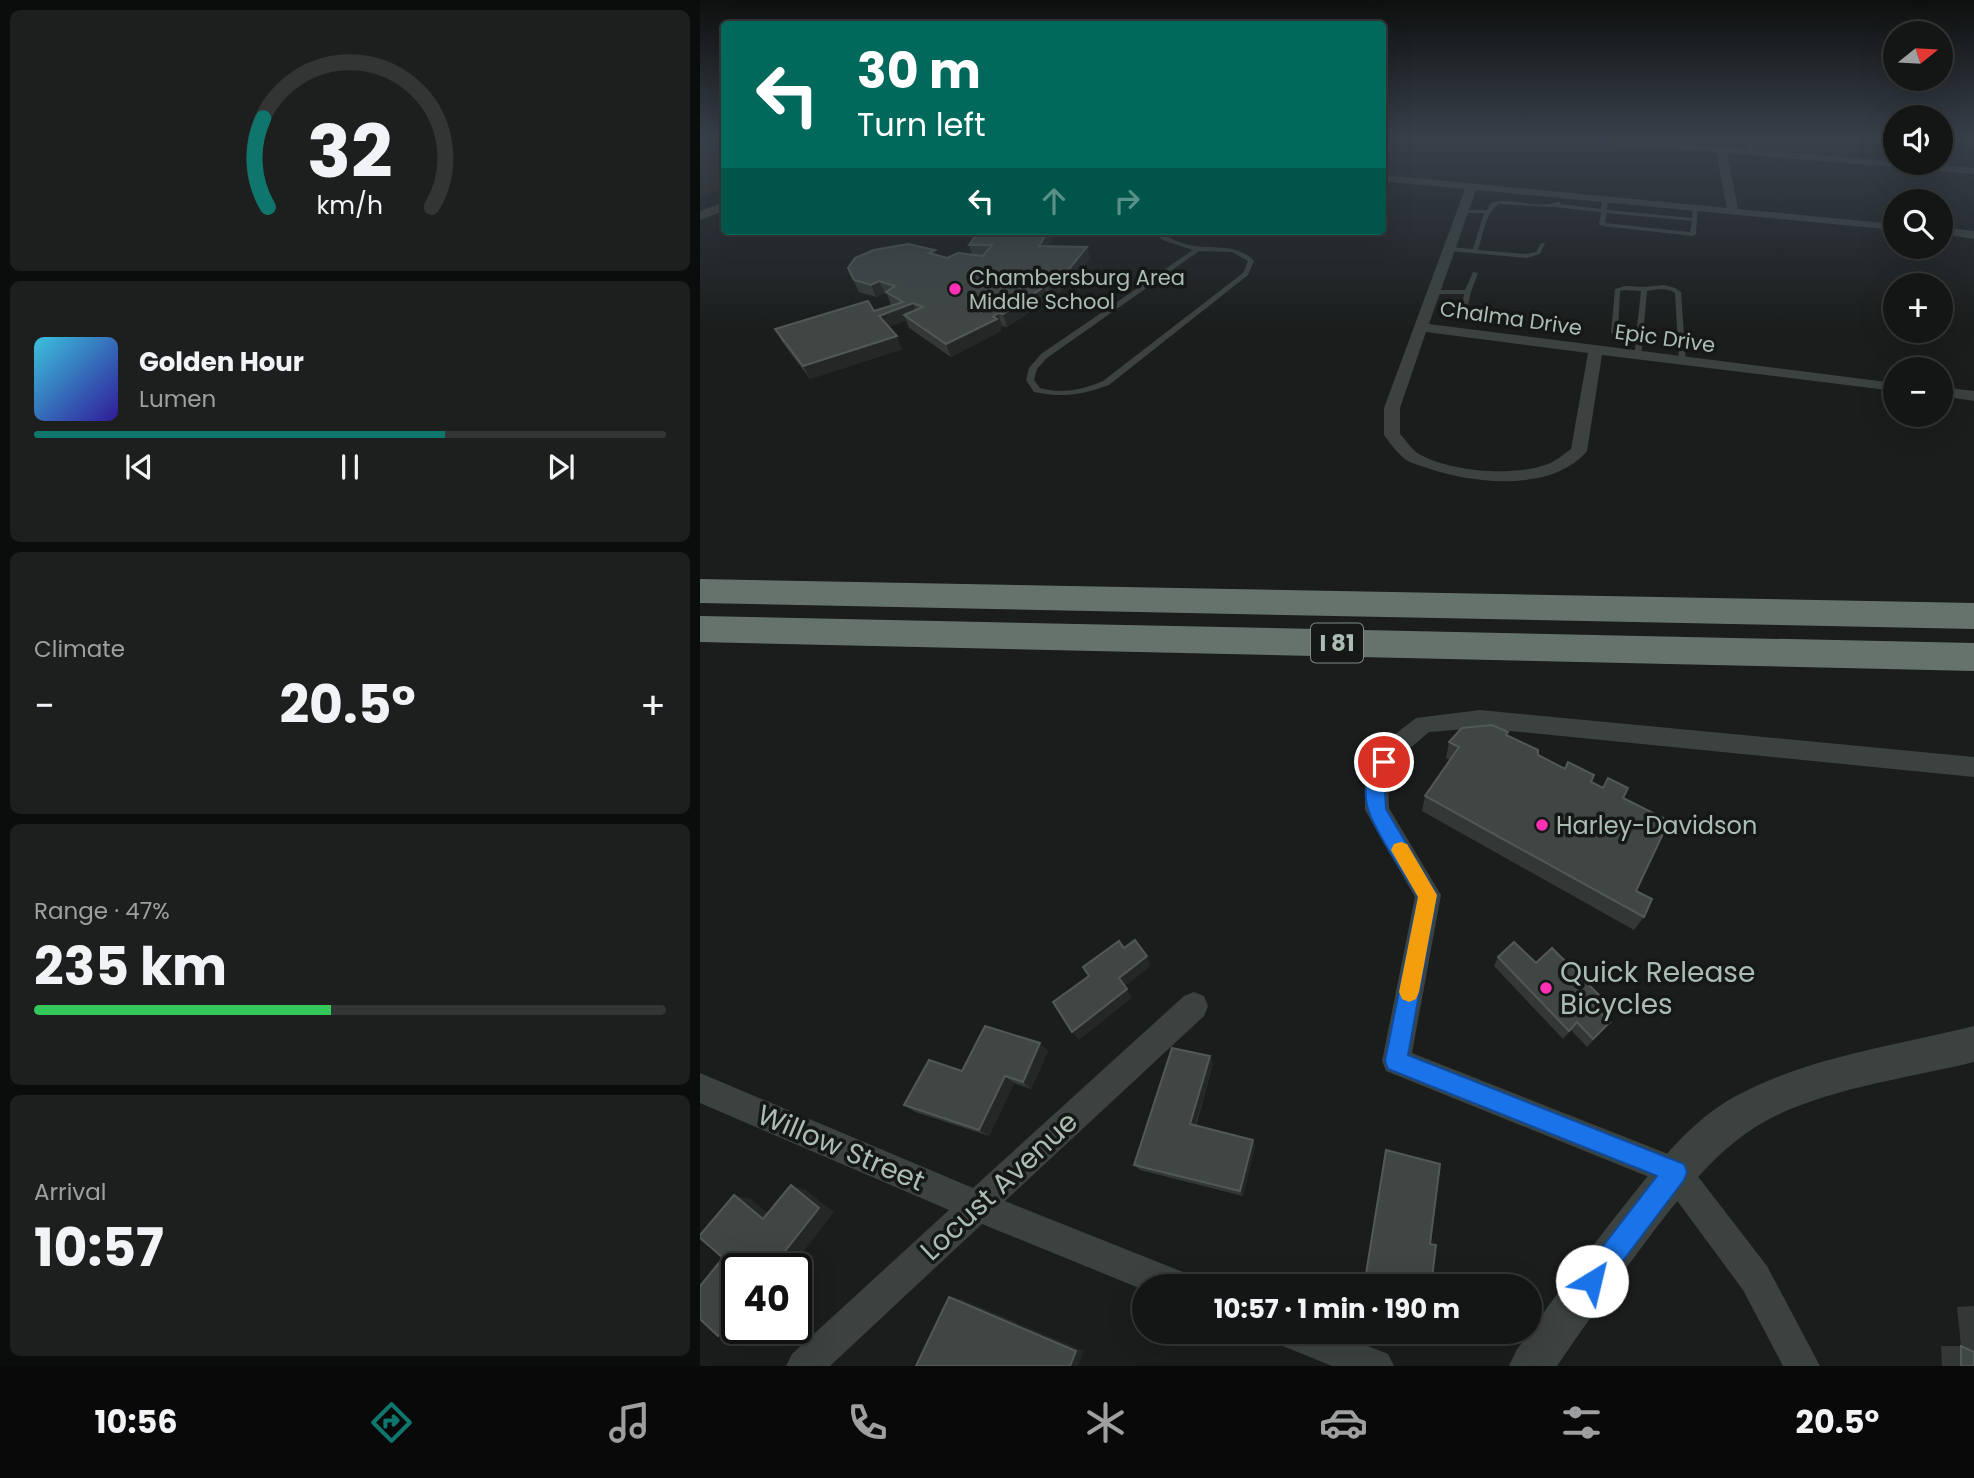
<!DOCTYPE html>
<meta charset="utf-8">
<style>
:root{--surface:#141615;--page:#1d1f1e;--text:#f1f3f6;--muted:#9d9fa0;--line:#333534;--accent:#0f766e}
body{margin:0;font-family:Poppins,sans-serif;background:var(--page);color:var(--text);height:100vh;display:flex;flex-direction:column;font-size:26px;white-space:nowrap}
*{box-sizing:border-box;margin:0}
p{font-size:23px;color:var(--muted)}
.icon{flex:none;width:38px;height:38px;fill:none;stroke:currentColor;stroke-width:2;stroke-linecap:round;stroke-linejoin:round}
.map{position:relative;flex:1;overflow:hidden}
.sheet{display:flex;flex-direction:column;gap:10px;padding:10px;background:#0b0c0c;width:700px}
.sheet>*{flex:none}
.guide{position:absolute;left:21px;top:21px;width:665px;height:214px;border-radius:7px;box-shadow:0 7px 28px #0002,0 0 0 2px var(--line);background:#00695c;color:#fff;overflow:hidden}
.needle{width:46px;rotate:72deg}
.tools{position:absolute;left:1183px;top:21px;display:grid;gap:14px}
.tools a{display:grid;place-items:center;width:70px;height:70px;border-radius:50%;background:var(--surface);box-shadow:0 7px 28px #0002,0 0 0 2px var(--line);font-size:35px}
.speed{position:absolute;left:21px;top:1253px;display:flex;gap:14px;font-size:35px;font-weight:700;text-align:center}
.speed>*{display:grid;place-content:center;width:91px;height:91px;border-radius:50%;background:var(--surface);box-shadow:0 7px 28px #0002,0 0 0 2px var(--line);line-height:1}
.speed .limit{border:4px solid #111;border-radius:10px;background:#fff;color:#111}
.pin{position:absolute;display:grid;place-items:center;width:60px;height:60px;color:#fff;margin:-30px;border:4px solid #fff;border-radius:50%;box-shadow:0 2px 7px #0007}
.me{position:absolute;width:77px;margin:-38px;rotate:36deg;stroke-linejoin:round;filter:drop-shadow(0 0 5px #0008)}
.turn{display:flex;align-items:center;gap:24px;height:147px;padding:0 21px;font-size:32px}
.turn .icon{width:91px;height:91px;stroke-width:2.5}
.turn b{display:block;font-size:49px;line-height:60px}
.lanes{display:flex;align-items:center;height:66px;padding:0 21px;background:#0003;justify-content:center;gap:35px;direction:ltr}
.lanes .off{opacity:.35}
.big{font-size:52px;font-weight:700;line-height:1.1}
.sheet .widget{flex:1;display:flex;flex-direction:column;justify-content:center;gap:10px;min-width:0;padding:0 24px;border-radius:10px;background:var(--page)}
.sheet .dial{align-items:center;gap:0}
.dial svg{height:182px;overflow:visible;fill:none;stroke:var(--line);stroke-width:7;stroke-linecap:round;text-anchor:middle}
.dial text{fill:var(--text);stroke:none}
.song{display:flex;align-items:center;gap:21px}
.cover{width:84px;height:84px;border-radius:10px;background:linear-gradient(135deg,hsl(190 70% 55%),hsl(250 70% 35%))}
.played{height:7px;border-radius:4px;background:linear-gradient(90deg,var(--accent) 65%,var(--line) 65%)}
.keys{display:flex;justify-content:space-around;direction:ltr}
.heat{display:flex;justify-content:space-between;align-items:center;font-size:38px;direction:ltr}
.charge{height:10px;border-radius:5px;background:linear-gradient(90deg,#34c759 47%,var(--line) 0)}
.trip{position:absolute;left:432px;top:1274px;width:410px;height:70px;border-radius:35px;background:var(--surface);box-shadow:0 7px 28px #0002,0 0 0 2px var(--line);font-weight:700;line-height:70px;text-align:center}
.menu{display:flex;height:112px;justify-content:space-around;align-items:center;background:#080908;color:var(--muted)}
.menu .icon{width:49px;height:49px}
.menu .active{color:var(--accent)}
.menu b{font-size:32px;color:var(--text)}
main{display:flex;flex:1;min-height:0}
.map>svg:first-child{display:block}
</style>
<main>
<section class="sheet">
<div class="widget dial"><svg viewBox="0 0 100 80">
<path d="M14 69A42 42 0 1 1 86 69"/>
<path d="M14 69A42 42 0 0 1 12 30" stroke="#0f766e"/>
<text x="50" y="56" font-size="32" font-weight="700">32</text>
<text x="50" y="72" font-size="11">km/h</text>
</svg></div>
<div class="widget">
<div class="song"><i class="cover"></i><div><b>Golden Hour</b><p>Lumen</p></div></div>
<div class="played"></div>
<div class="keys"><svg class="icon" aria-label="previous" viewBox="0 0 24 24"><path d="M18 5L8 12l10 7zM5 5v14"/></svg><svg class="icon" aria-label="pause" viewBox="0 0 24 24"><path d="M8 5v14M16 5v14"/></svg><svg class="icon" aria-label="next" viewBox="0 0 24 24"><path d="M6 5l10 7-10 7zM19 5v14"/></svg></div>
</div>
<div class="widget"><p>Climate</p>
<div class="heat"><a>−</a><b class="big">20.5°</b><a>+</a></div>
</div>
<div class="widget"><p>Range · 47%</p><b class="big">235 km</b><div class="charge"></div></div>
<div class="widget"><p>Arrival</p><b class="big">10:57</b></div>
</section>
<div class="map">
<svg width="1274" height="1366" viewBox="0 0 1274 1366">
<rect width="100%" height="100%" fill="#1a1d1c"/>
<polygon fill="#28271f" points="0,140 24,143 24,187 0,198"/>
<g fill="none" stroke-linecap="round" stroke-linejoin="round">
<g fill="#3b423f" fill-rule="evenodd">
<polygon points="998,137 1002,137 1003,149 999,148"/>
<polygon points="1047,137 1051,137 1055,153 1050,152"/>
<polygon points="1248,137 1274,139 1274,141 1250,138"/>
<path d="M905 197 908 199 907 210 992 218 993 207 998 206 996 234 993 236 902 226 899 224 901 212 853 207 799 204C786 211 783 235 778 250L827 254 836 252 841 243H845L840 254 827 258 750 251 747 249 750 247 773 249 784 213H763L760 211 761 210H787L791 203C810 197 830 207 849 204 853 204 856 202 860 202V204L901 209 902 199ZM907 213 992 221 990 232 905 223Z"/>
<path d="M448 231C460 231 473 241 485 244 509 251 535 241 554 261L548 275 409 385C383 395 361 398 334 392L326 380 329 368 341 354 493 250 465 241ZM499 251 532 252 548 261 543 273 403 381C382 390 362 394 340 388L334 380 337 369 347 358Z"/>
<polygon points="773,272 778,273 771,292 765,318 760,319 764,294 734,294 731,292 734,290 765,290"/>
<path d="M964 285 975 288 981 292 986 364 979 362 975 293C966 287 957 289 947 291L941 358 934 356 936 341 911 333 915 289 925 286 945 287ZM923 290 941 291 936 336 918 332 920 291Z"/>
</g>
<g fill="#3b423f" fill-rule="evenodd">
<path d="M864 137H899L1274 168V174L1027 153 1038 209 1195 224V230L776 190 729 324 1195 383V391L902 355 887 451C853 492 775 484 730 469 723 466 711 464 705 459 697 453 690 443 684 435V408L765 189 682 181V175L1027 208 1016 152 869 140ZM726 332 888 353 871 449C864 454 856 461 848 464 814 477 751 472 719 454 712 450 706 440 700 434V408Z"/>
<polygon points="1241,227 1274,231 1274,239 1241,234"/>
<polygon points="1241,387 1274,391 1274,401 1241,396"/>
<polygon points="780,710 1274,757 1274,777 780,728 729,732 701,756 688,777 689,808 741,895 712,1053 986,1161 1067,1266 1120,1366 1083,1366 1043,1290 964,1183 686,1071 682,1061 715,897 665,810 665,775 685,742 716,718"/>
<polygon points="494,992 504,996 508,1006 504,1016 305,1201 488,1274 493,1286 444,1286 444,1290 282,1224 130,1366 86,1366 92,1354 249,1210 0,1103 0,1073 273,1188 484,996"/>
<polygon points="573,1332 633,1332 688,1354 694,1366 632,1366 578,1344"/>
</g>
<g fill="#3b423f" fill-rule="evenodd">
<polygon points="24,202 24,211 0,220 0,211"/>
<path d="M1274 1026V1062C1208 1078 1136 1087 1075 1116 1024 1141 990 1185 956 1228 922 1273 889 1319 857 1366H809L816 1351C853 1299 891 1247 931 1197 961 1160 991 1121 1034 1097 1107 1057 1194 1046 1274 1026Z"/>
</g>
<g fill="#66736c" fill-rule="evenodd">
<polygon points="0,579 1274,603 1274,629 0,603"/>
<polygon points="0,616 1274,643 1274,671 0,642"/>
</g>
</g>
<g fill="#333836">
<polygon points="279,231 358,231 349,246 387,247 390,259 372,281 352,298 347,296 344,298 345,302 307,327 302,326 300,328 301,331 251,357 209,328 206,320 189,327 202,349 110,379 82,342 75,329 174,311 191,305 187,294 185,293 176,297 159,292 148,268 237,256 247,258 272,254 269,245"/>
<polygon points="808,732 807,735 838,755 923,798 936,891 944,917 934,930 722,811 725,796 750,760 746,758 749,742"/>
<polygon points="798,957 836,963 892,1004 903,1030 887,1047 871,1030 863,1039 794,966"/>
<polygon points="348,1051 331,1089 314,1083 289,1136 215,1112 204,1105 262,1071"/>
<polygon points="513,1064 496,1126 553,1140 555,1146 543,1196 440,1170 434,1165"/>
<polygon points="730,1244 731,1286 707,1286 696,1283 664,1286"/>
<polygon points="1274,1306 1274,1366 1242,1366 1241,1346 1261,1346 1257,1307"/>
</g>
<g fill="#242726">
<polygon points="348,231 358,231 342,258 339,246"/>
<polygon points="387,247 390,259 372,281 352,298 348,285"/>
<polygon points="235,250 240,262 229,253"/>
<polygon points="179,281 185,293 176,297 171,285"/>
<polygon points="344,284 347,296 344,298 345,302 307,327 303,314"/>
<polygon points="213,303 218,315 204,315 206,320 184,329 179,316"/>
<polygon points="298,313 302,326 300,328 301,331 251,357 246,344"/>
<polygon points="197,336 202,349 110,379 103,366"/>
<polygon points="447,956 451,966 424,987 419,978"/>
<polygon points="427,989 432,998 379,1040 372,1032"/>
<polygon points="340,1043 348,1051 331,1089 323,1082"/>
<polygon points="510,1056 513,1064 494,1130 490,1124"/>
<polygon points="305,1076 314,1083 289,1136 279,1130"/>
<polygon points="553,1140 555,1146 543,1196 540,1191"/>
<polygon points="91,1185 106,1190 134,1212 90,1269 71,1269"/>
<polygon points="34,1195 51,1199 79,1223 63,1219"/>
<polygon points="249,1297 261,1299 384,1351 378,1366 370,1366"/>
<polygon points="37,1313 37,1328 44,1328 37,1336 18,1336"/>
</g>
<g fill="#404644" stroke="#515955" stroke-width="2">
<polygon points="279,231 348,231 339,246 387,247 369,269 348,285 344,284 338,288 341,289 303,314 298,313 293,317 297,319 246,344 204,315 223,307 213,303 179,316 197,336 103,366 75,329 168,301 174,311 203,302 186,292 195,286 179,281 171,285 154,280 148,268 155,258 174,250 208,244 235,250 229,253 247,258 258,253 283,256 292,245 269,245"/>
<polygon points="792,725 808,732 806,735 838,750 838,755 865,769 868,762 894,775 891,782 903,788 908,778 928,788 923,798 969,821 936,891 952,899 944,917 725,796 759,747 749,742 762,728"/>
<polygon points="435,940 447,956 419,978 427,989 372,1032 353,1002 389,976 383,967 419,941 424,948"/>
<polygon points="814,942 836,963 852,948 899,995 891,1003 910,1022 893,1039 877,1022 869,1031 798,957"/>
<polygon points="285,1026 340,1043 323,1082 305,1076 279,1130 204,1105 229,1060 262,1071"/>
<polygon points="472,1048 510,1056 490,1124 553,1140 540,1191 434,1165"/>
<polygon points="686,1150 740,1164 730,1244 736,1245 731,1286 717,1286 697,1281 696,1286 664,1286"/>
<polygon points="91,1185 119,1208 71,1269 37,1269 37,1313 18,1336 0,1319 0,1286 23,1258 0,1238 0,1235 34,1195 63,1219"/>
<polygon points="249,1297 376,1351 370,1366 216,1366"/>
<polygon points="1261,1346 1274,1352 1274,1366 1261,1366"/>
</g>
<linearGradient id="sky" x2="0" y2="1"><stop stop-color="#0e100f"/><stop offset="0.42" stop-color="#38404b"/><stop offset="1" stop-color="#38404b" stop-opacity="0"/></linearGradient>
<rect width="1274" height="328" fill="url(#sky)"/>
<path fill="#1a73e8" stroke="#114b97" stroke-width="2" d="M684 755 690 757 693 762 684 776 686 809 737 895 708 1055 984 1164 987 1172 984 1180 901 1290 892 1293 883 1290 880 1281 883 1272 957 1176 688 1069 685 1061 718 897C704 874 677 835 669 812 663 795 664 761 684 755Z"/>
<polygon fill="#f59e0b" points="701,842 707,844 737,895 719,992 716,999 709,1002 702,999 699,992 718,897 691,850 694,844"/>
<g fill="#ff30b3" stroke="#151817" stroke-width="2.5">
<circle cx="255" cy="289" r="7"/>
<circle cx="842" cy="825" r="7"/>
<circle cx="846" cy="988" r="7"/>
</g>
<g text-anchor="middle" dominant-baseline="central" stroke-width="7" stroke-linejoin="round" paint-order="stroke">
<g font-size="21" fill="#abbdb2" stroke="#151817" text-anchor="start">
<text x="269" y="277">Chambersburg Area<tspan x="269" dy="24">Middle School</tspan></text>
</g>
<g font-size="21" fill="#abbdb2" stroke="#151817">
<text transform="translate(811 318) rotate(8)">Chalma Drive</text>
<text transform="translate(965 338) rotate(8)">Epic Drive</text>
</g>
<rect fill="#151817" stroke="#7e8c84" stroke-width="2" x="611" y="623.5" width="52" height="39" rx="5"/>
<g font-size="23" font-weight="bold" fill="#abbdb2">
<text x="637" y="643">I 81</text>
</g>
<g font-size="24" fill="#abbdb2" stroke="#151817" text-anchor="start">
<text x="856" y="825">Harley-Davidson</text>
</g>
<g font-size="28" fill="#abbdb2" stroke="#151817" text-anchor="start">
<text x="860" y="972">Quick Release<tspan x="860" dy="32">Bicycles</tspan></text>
</g>
<g font-size="28" fill="#abbdb2" stroke="#151817">
<text transform="translate(141 1148) rotate(23)">Willow Street</text>
<text transform="translate(299 1186) rotate(-43)">Locust Avenue</text>
</g>
</g>
</svg>
<div class="tools">
<a><svg class="needle" viewBox="-14 -14 28 28"><path d="M0-13l5 13h-10z" fill="#e53935"/><path d="M0 13l5-13h-10z" fill="#9d9fa0"/></svg></a>
<a><svg class="icon" aria-label="sound" viewBox="0 0 24 24"><path d="M4 9h4l5-4v14l-5-4H4zM17 9q2 3 0 6"/></svg></a>
<a><svg class="icon" aria-label="search" viewBox="0 0 24 24"><circle cx="10" cy="10" r="6"/><path d="M15 15l6 6"/></svg></a>
<a>+</a>
<a>−</a>
</div>
<div class="speed"><div class="limit">40</div></div>
<div class="pin" style="left:684px;top:762px;background:#d93025"><svg class="icon" aria-label="arrive" viewBox="0 0 24 24"><path d="M6 21V4h12l-3 4 3 4H6"/></svg></div>
<svg class="me" style="left:892px;top:1281px" viewBox="-20 -20 40 40"><circle r="19" fill="#fff"/><path d="M0-13L10 11 0 6-10 11z" fill="#1a73e8"/></svg>
<div class="trip">10:57 · 1 min · 190 m</div>
<div class="guide">
<div class="turn"><svg class="icon" aria-label="left" viewBox="0 0 24 24"><path d="M17 20v-9H6M10 6l-5 5 5 5"/></svg><div><b>30 m</b>Turn left</div></div>
<div class="lanes"><svg class="icon" aria-label="left" viewBox="0 0 24 24"><path d="M17 20v-9H6M10 6l-5 5 5 5"/></svg><svg class="icon off" aria-label="ahead" viewBox="0 0 24 24"><path d="M12 20V5M6 11l6-6 6 6"/></svg><svg class="icon off" aria-label="right" viewBox="0 0 24 24"><path d="M7 20v-9h11M14 6l5 5-5 5"/></svg></div>
</div>
</div>
</main>
<nav class="menu">
<b>10:56</b>
<svg class="icon active" aria-label="directions" viewBox="0 0 24 24"><path d="M12 3l9 9-9 9-9-9zM9 14v-3h6M13 9l2 2-2 2"/></svg>
<svg class="icon" aria-label="music" viewBox="0 0 24 24"><path d="M9 18V5l10-2v13"/><circle cx="6" cy="18" r="3"/><circle cx="16" cy="16" r="3"/></svg>
<svg class="icon" aria-label="phone" viewBox="0 0 24 24"><path d="M5 4h4l2 5-3 2q2 4 5 5l2-3 5 2v4C11 20 4 13 5 4z"/></svg>
<svg class="icon" aria-label="climate" viewBox="0 0 24 24"><path d="M12 3v18M4 7l16 10M4 17L20 7"/></svg>
<svg class="icon" aria-label="car" viewBox="0 0 24 24"><path d="M5 17H2v-5l4-1 3-4h7l3 4 3 1v5h-3M9 17h6M6 11h13"/><circle cx="7" cy="17" r="2"/><circle cx="17" cy="17" r="2"/></svg>
<svg class="icon" aria-label="filters" viewBox="0 0 24 24"><path d="M4 7h16M4 17h16"/><circle cx="9" cy="7" r="2"/><circle cx="15" cy="17" r="2"/></svg>
<b>20.5°</b>
</nav>
